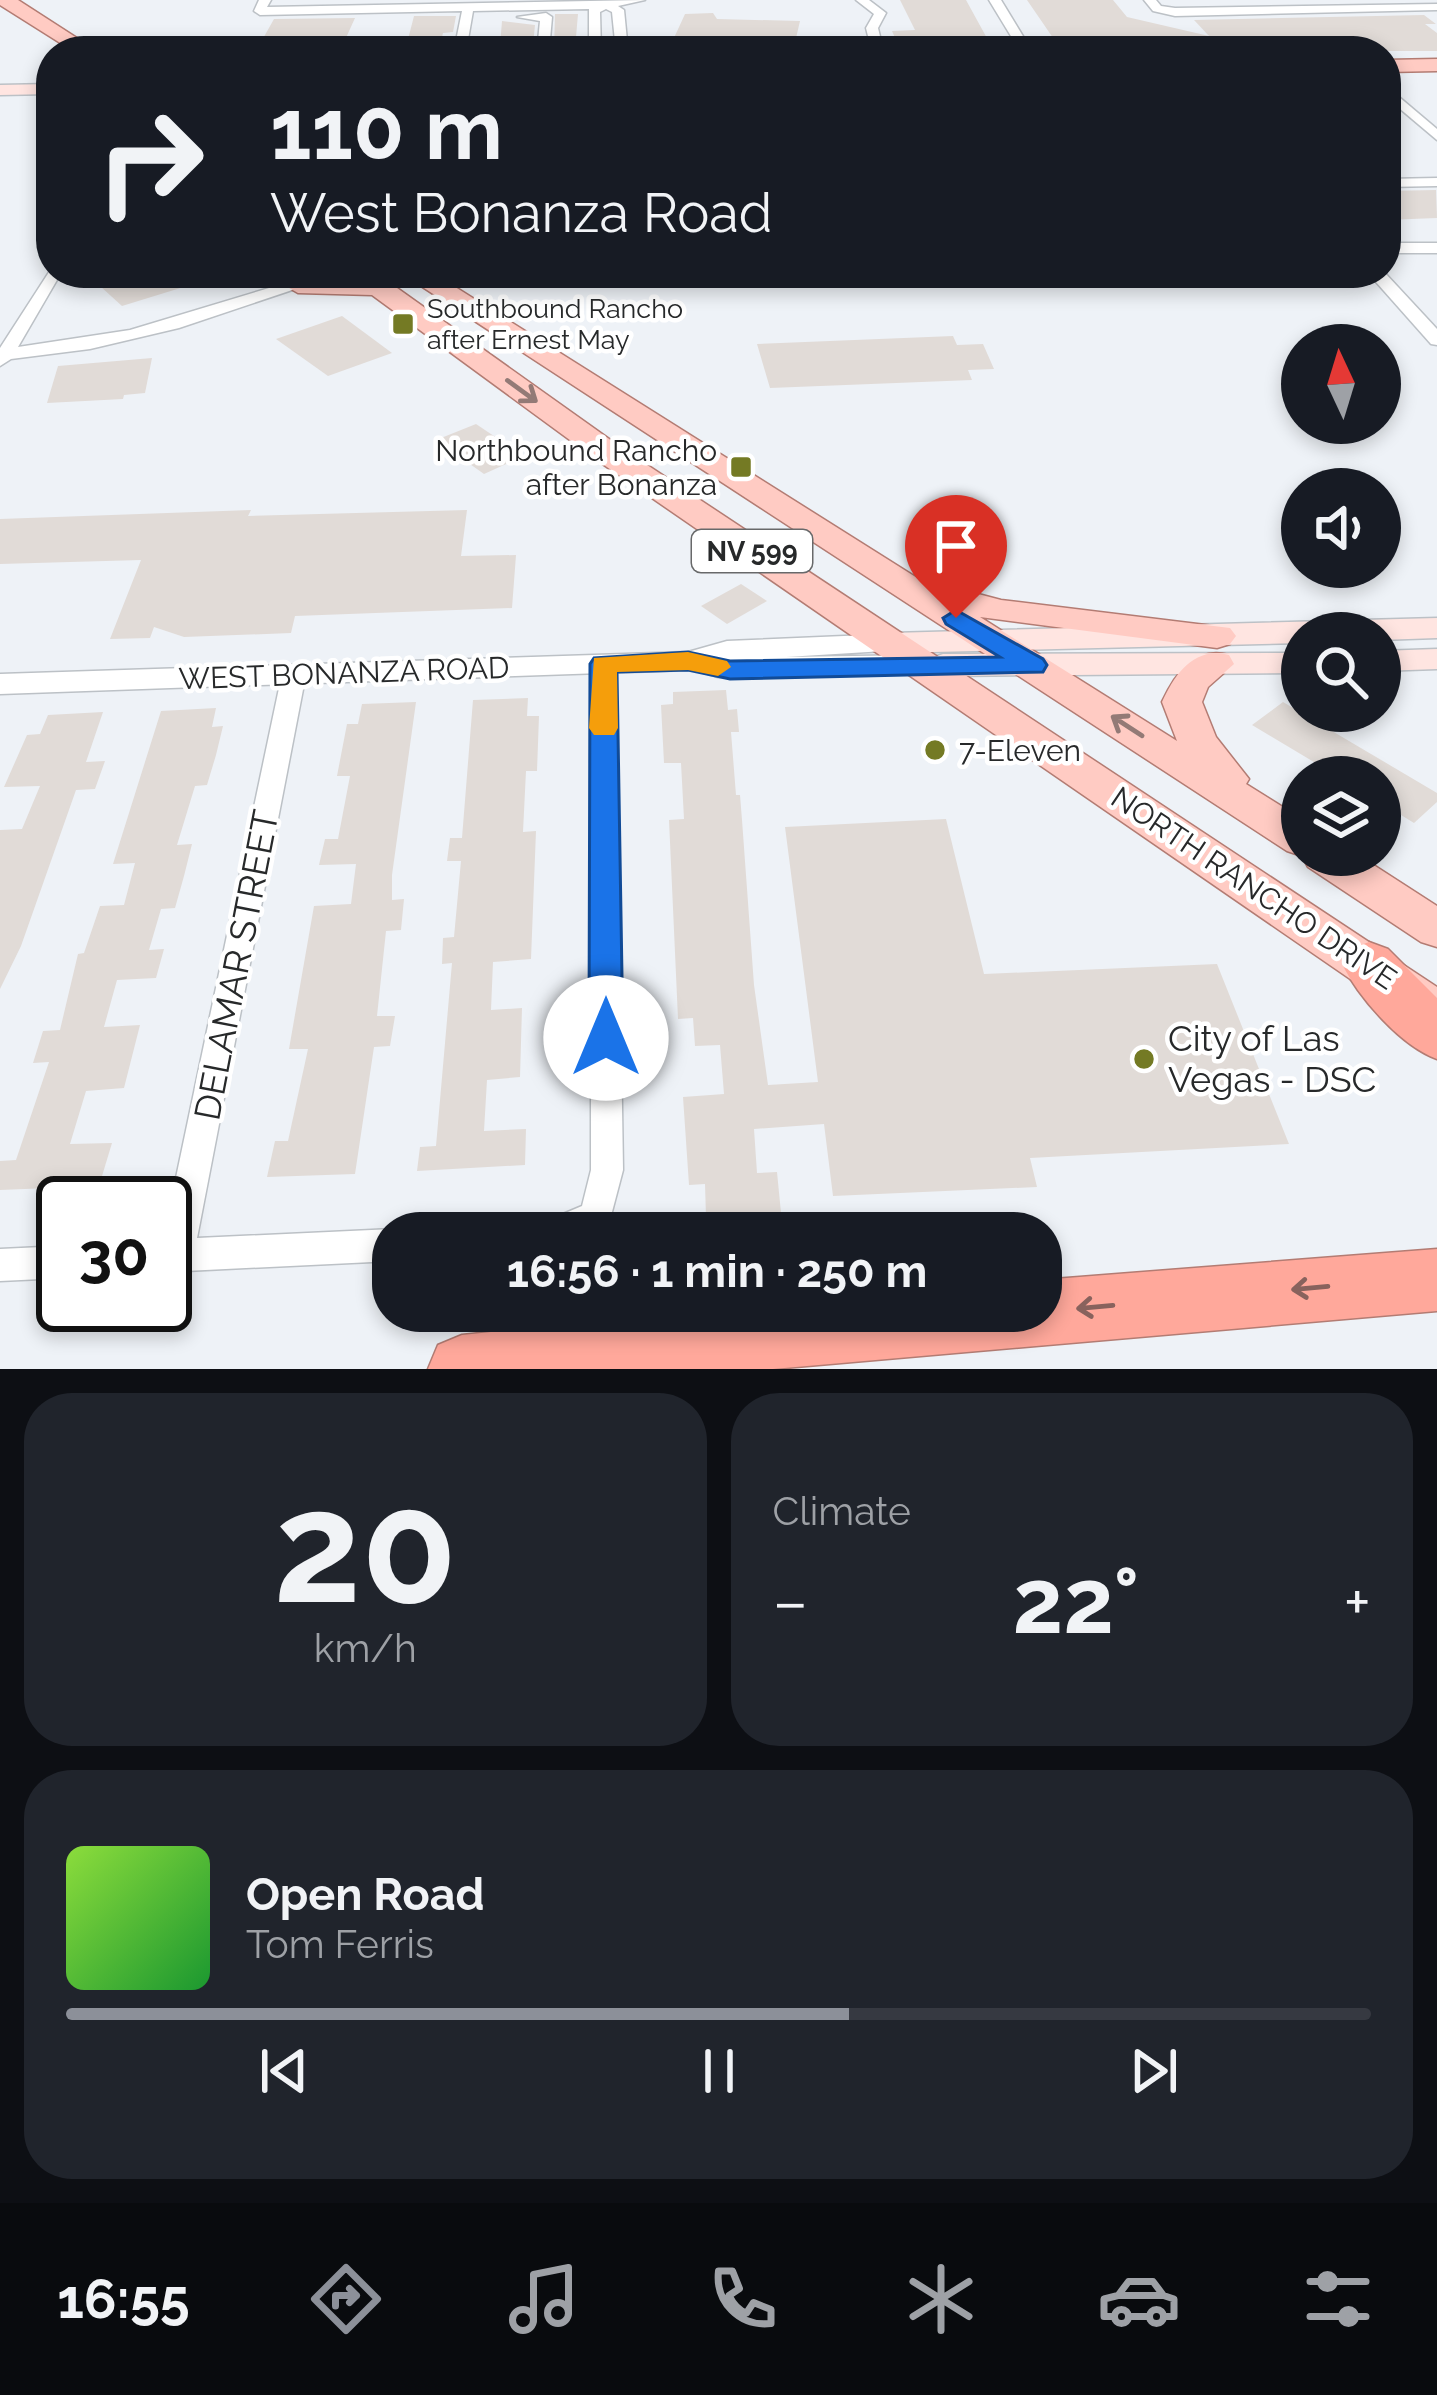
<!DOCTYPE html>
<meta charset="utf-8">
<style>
:root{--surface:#171b24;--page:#20242c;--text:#f1f3f6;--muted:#9ea1a6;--line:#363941;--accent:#8c9099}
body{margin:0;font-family:Raleway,sans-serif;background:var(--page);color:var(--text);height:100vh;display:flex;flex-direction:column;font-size:45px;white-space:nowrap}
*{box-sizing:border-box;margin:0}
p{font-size:39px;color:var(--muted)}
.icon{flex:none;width:66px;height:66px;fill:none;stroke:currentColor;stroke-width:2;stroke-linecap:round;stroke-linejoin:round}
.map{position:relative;height:1369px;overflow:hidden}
.drawer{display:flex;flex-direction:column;gap:24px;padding:24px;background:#0d0f14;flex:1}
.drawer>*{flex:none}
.banner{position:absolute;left:36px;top:36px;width:1365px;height:252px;border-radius:48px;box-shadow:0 6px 18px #0003;background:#171b24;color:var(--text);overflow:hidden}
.needle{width:78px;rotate:356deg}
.fabs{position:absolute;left:1281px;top:324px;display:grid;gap:24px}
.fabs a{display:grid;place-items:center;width:120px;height:120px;border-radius:50%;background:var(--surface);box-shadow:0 6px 18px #0003;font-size:60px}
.speed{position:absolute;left:36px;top:1176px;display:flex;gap:24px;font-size:60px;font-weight:700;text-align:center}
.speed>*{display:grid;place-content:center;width:156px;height:156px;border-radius:50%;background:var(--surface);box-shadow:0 6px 18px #0003;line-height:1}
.speed .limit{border:6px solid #111;border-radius:18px;background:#fff;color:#111}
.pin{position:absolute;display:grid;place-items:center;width:102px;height:102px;color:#fff;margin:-123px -51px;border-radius:50% 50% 50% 0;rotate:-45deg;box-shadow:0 0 12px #0007}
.pin .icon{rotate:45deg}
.me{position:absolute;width:132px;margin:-66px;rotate:0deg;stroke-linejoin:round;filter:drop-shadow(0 0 9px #0008)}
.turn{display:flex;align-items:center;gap:42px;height:252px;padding:0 36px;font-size:54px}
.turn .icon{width:156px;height:156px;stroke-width:2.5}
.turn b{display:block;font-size:84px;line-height:102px}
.big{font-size:90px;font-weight:700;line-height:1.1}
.drawer .widget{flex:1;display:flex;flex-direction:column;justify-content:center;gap:18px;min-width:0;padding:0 42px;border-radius:48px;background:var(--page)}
.drawer .dial{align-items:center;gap:0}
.dial b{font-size:156px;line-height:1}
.song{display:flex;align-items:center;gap:36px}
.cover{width:144px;height:144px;border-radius:18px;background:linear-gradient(135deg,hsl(90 70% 55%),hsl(130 70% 35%))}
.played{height:12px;border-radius:6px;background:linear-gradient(90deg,var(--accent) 60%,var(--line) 60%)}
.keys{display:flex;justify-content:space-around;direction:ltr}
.heat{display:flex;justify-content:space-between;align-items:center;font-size:66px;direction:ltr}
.drawer .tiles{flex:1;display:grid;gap:24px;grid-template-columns:1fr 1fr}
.widget:last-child{grid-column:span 2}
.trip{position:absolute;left:372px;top:1212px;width:690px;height:120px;border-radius:48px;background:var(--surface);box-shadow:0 6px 18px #0003;font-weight:700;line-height:120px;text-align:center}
.menu{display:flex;height:192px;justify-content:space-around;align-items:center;background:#090b0e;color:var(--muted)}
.menu .icon{width:84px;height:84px}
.menu .current{color:var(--accent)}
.menu b{font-size:54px;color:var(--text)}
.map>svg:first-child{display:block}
</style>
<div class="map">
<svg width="1437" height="1369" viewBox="0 0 1437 1369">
<rect width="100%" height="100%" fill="#eef2f7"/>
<g fill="#e1dbd7">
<polygon points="900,0 966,0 994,51 901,51 892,31 915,30"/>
<polygon points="1027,0 1113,0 1127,17 1209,36 1194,20 1424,15 1436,24 1425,24 1437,33 1437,51 1062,51"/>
<polygon points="713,13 717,19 800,21 793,51 668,51 685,14"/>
<polygon points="555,14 578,14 576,37 569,40 569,50 554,50"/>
<polygon points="414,16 456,16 453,32 443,33 439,50 405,51"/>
<polygon points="355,18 340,51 256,51 274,19"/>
<polygon points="502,21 535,25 533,45 500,46"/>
<polygon points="1386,191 1436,190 1437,218 1386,220"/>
<polygon points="146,273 212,273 213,278 122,306 100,286"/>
<polygon points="342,316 392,353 328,376 276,339"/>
<polygon points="953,336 957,345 983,344 994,369 968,370 972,380 770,388 757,344"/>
<polygon points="152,358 145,393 124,395 123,399 47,403 58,366"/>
<polygon points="476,424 524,456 484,474 436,440"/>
<polygon points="251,510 248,516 467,510 461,556 516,555 512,608 295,616 291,633 184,637 154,627 150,638 110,639 141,560 0,564 0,519"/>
<polygon points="741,584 767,601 727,624 701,606"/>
<polygon points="726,690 728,710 737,709 739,732 731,732 736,795 740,795 742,820 754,985 768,1085 818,1082 785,827 946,819 984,974 1217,964 1289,1144 1030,1158 1037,1187 833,1196 824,1124 754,1129 757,1173 777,1172 781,1213 706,1217 705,1184 689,1185 683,1097 724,1094 720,1045 695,1046 693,1018 678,1019 669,820 684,819 681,763 664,763 661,705 673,704 673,692"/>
<polygon points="528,698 527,716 539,716 537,771 526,771 523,832 536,831 531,959 493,962 491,1010 522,1008 520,1077 487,1080 484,1131 526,1129 525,1165 417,1171 420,1147 436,1146 452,963 442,964 443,938 454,937 461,861 447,861 450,838 462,838 473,700"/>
<polygon points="416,702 392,875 392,900 404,899 401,930 386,931 377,1016 395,1016 390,1046 374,1047 355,1174 267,1177 275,1141 288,1141 308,1049 289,1049 314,906 351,904 356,864 319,865 325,839 338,839 350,776 337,776 347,724 358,724 362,704"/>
<polygon points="1283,702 1437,793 1437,802 1414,823 1380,802 1380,777 1339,777 1252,725"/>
<polygon points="216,708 212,727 223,726 216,755 207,785 195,786 177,845 192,844 184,876 175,908 161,909 149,950 164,949 156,978 117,980 104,1027 140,1025 124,1088 86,1091 70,1144 112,1143 99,1186 0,1190 0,1161 16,1160 49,1062 33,1063 43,1031 60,1030 78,954 84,953 100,906 124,905 135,863 113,864 161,711"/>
<polygon points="103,712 86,762 105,761 95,789 76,790 21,946 0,989 0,830 22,829 40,786 4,787 27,735 40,734 48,715"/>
</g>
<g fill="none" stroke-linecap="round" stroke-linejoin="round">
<g stroke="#bcc1c6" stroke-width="3">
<g id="minor">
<polygon points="259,0 271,0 267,7 645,0 618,6 624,10 628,51 616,51 612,12 606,9 600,12 601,51 589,51 589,9 473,11 466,51 454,51 462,11 260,15 254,11"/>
<polygon points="856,0 869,0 886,13 878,28 882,45 876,51 862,51 870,44 866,28 874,14"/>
<polygon points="989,0 1001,0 1032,51 1020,51"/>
<polygon points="1144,0 1156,0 1161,6 1175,8 1437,4 1437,10 1175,16 1153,11"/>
<polygon points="546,13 552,17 549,51 537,51 540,21 517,17"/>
<polygon points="1386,86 1437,129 1437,140 1386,97"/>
<polygon points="1437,178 1437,186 1386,187 1386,179"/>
<rect x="1386" y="243" width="51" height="10"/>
<polygon points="51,269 51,273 61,273 18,347 130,330 319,273 343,273 179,328 90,349 11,359 0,366 0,348"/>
<polygon points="1368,273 1385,273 1437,329 1437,345 1431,344"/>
<polygon points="603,656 615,664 623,1170 608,1227 594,1233 539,1233 544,1222 582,1206 591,1170 591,664"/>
<polygon points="294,666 306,674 197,1238 393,1229 403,1233 393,1233 393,1261 165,1272 165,1230 282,674"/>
<polygon points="63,1246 63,1278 0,1281 0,1249"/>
</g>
</g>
<g stroke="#bcc1c6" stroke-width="3">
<polygon id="tertiary" points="891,634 901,636 906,643 901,650 786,657 923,655 938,665 933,672 718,677 708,674 704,666 688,670 0,694 0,674 688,652 727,641"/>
</g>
<g stroke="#bcc1c6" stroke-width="3">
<g id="secondary">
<polygon points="51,84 51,94 0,95 0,85"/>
<polygon points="1437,618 1437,638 1380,640 1380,633 1302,633 1302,643 891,653 875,643 891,633"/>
<polygon points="1437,649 1437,669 1380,671 1380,651"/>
<polygon points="1302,653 1302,673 943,676 932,672 927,665 932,658 943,654"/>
</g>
</g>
<g stroke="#b37c73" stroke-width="3">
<g id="primary">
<polygon points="0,0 18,0 97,51 73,51 0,5"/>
<polygon points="1437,59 1437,71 1386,72 1386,60"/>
<polygon points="346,273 376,273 626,451 1437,987 1437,1033 1420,1027 604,465 372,295 298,293 284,285 298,277 349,278"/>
<path d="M401 273H433L933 588 944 585 1001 600 1230 628 1236 636 1230 644 1217 648 980 617 1177 741 1162 702C1175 674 1194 646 1229 655L1234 664 1208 687 1202 702 1216 737 1249 779 1246 784 1302 819V855H1358L1437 906V947L1421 942 1308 867 1302 856 1287 851Z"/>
</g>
</g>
<g stroke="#b37c73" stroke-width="3">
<g id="motorway">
<path d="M1369 942 1388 949 1437 998V1059C1401 1046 1359 998 1342 964L1350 949Z"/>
<polygon points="1437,1249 1437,1311 773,1369 428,1369 438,1345 462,1335 695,1311 1041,1311 1041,1280"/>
</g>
</g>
<use href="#minor" fill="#fff" fill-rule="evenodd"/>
<use href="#tertiary" fill="#fff" fill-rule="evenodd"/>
<use href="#secondary" fill="#ffe5e1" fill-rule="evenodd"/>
<use href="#primary" fill="#ffcbc3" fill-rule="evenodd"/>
<use href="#motorway" fill="#ffa89b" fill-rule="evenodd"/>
</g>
<defs><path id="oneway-shaft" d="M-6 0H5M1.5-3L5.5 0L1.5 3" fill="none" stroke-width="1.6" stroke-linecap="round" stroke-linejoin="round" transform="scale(3)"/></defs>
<g stroke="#937a76">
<use href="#oneway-shaft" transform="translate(522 391) rotate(36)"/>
<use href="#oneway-shaft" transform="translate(1127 726) rotate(-147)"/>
</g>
<g stroke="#88625d">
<use href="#oneway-shaft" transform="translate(1310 1288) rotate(175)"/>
<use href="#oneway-shaft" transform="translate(1095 1307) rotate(175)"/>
</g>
<polygon fill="#1a73e8" stroke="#114b97" stroke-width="3" points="956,610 1043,659 1047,665 1043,672 730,679 688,670 617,672 623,1038 618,1048 606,1052 594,1048 589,1038 590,664 594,658 688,652 730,661 1000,657 946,624 943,618"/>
<polygon fill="#f59e0b" points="688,652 727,661 731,667 718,676 688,670 617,672 618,728 614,735 594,735 589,728 594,658"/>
<g fill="#747a24" stroke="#fff" stroke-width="4.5">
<rect x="391" y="312" width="24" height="24" rx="6"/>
<rect x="729" y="455" width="24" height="24" rx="6"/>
<circle cx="935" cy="750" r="12"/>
<circle cx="1144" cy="1059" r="12"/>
</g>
<g text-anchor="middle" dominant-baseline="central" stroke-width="9" stroke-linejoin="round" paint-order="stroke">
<g font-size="27" fill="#27292a" stroke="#fff" text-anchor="start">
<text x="427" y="308">Southbound Rancho<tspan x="427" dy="31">after Ernest May</tspan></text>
</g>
<rect fill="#fff" stroke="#68696a" stroke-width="3" x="692" y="530" width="120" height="42" rx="9"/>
<g font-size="27" font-weight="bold" fill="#27292a">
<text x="752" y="551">NV 599</text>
</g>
<g font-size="30" fill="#27292a" stroke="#fff" text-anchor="end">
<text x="717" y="450">Northbound Rancho<tspan x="717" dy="34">after Bonanza</tspan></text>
<text x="959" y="750" text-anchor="start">7-Eleven</text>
</g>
<g font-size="30" fill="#27292a" stroke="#fff">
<text transform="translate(344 673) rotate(-2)">WEST BONANZA ROAD</text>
<text transform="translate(1254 888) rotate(34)">NORTH RANCHO DRIVE</text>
</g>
<g font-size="36" fill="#27292a" stroke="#fff">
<text transform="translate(236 965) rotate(-79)">DELAMAR STREET</text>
</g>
<g font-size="36" fill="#27292a" stroke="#fff" text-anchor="start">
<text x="1168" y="1038">City of Las<tspan x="1168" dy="41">Vegas - DSC</tspan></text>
</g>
</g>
</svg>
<div class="fabs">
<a><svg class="needle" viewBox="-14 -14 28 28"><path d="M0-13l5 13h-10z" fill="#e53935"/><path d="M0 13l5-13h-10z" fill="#9ea1a6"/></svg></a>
<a><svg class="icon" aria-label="sound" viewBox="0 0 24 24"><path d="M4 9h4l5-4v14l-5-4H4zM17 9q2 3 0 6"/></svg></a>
<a><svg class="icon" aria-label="search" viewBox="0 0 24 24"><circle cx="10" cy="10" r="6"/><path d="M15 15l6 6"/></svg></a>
<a><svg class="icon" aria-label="layers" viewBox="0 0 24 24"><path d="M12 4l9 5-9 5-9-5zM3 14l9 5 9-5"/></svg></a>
</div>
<div class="speed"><div class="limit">30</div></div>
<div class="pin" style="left:956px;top:618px;background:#d93025"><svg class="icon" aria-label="arrive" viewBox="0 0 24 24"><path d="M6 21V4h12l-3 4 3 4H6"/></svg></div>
<svg class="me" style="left:606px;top:1038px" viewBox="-20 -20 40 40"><circle r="19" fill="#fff"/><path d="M0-13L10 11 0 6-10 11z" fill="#1a73e8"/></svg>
<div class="trip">16:56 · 1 min · 250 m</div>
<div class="banner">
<div class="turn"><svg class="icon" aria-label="right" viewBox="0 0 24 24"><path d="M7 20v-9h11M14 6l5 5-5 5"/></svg><div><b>110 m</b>West Bonanza Road</div></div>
</div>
</div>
<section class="drawer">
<div class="tiles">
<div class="widget dial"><b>20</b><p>km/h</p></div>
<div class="widget"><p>Climate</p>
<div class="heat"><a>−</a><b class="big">22°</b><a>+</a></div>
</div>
<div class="widget">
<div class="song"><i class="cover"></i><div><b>Open Road</b><p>Tom Ferris</p></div></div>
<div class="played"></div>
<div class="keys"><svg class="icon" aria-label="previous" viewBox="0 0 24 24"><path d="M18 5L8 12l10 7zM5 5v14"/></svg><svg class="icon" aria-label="pause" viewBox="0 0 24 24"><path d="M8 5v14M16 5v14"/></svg><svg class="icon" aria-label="next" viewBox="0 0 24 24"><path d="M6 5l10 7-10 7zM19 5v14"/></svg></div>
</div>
</div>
</section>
<nav class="menu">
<b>16:55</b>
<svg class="icon current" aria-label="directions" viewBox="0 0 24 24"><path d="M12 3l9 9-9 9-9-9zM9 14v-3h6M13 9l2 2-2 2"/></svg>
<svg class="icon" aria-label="music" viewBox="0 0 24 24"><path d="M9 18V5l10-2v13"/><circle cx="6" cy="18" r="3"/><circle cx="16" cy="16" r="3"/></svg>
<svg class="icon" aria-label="phone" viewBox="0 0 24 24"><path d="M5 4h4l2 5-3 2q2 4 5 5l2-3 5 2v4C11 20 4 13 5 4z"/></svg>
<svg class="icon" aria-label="climate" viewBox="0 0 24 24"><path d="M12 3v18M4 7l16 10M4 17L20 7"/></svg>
<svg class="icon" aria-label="car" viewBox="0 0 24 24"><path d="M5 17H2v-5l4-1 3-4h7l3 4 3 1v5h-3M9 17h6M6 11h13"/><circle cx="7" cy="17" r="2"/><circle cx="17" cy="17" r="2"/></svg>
<svg class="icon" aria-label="filters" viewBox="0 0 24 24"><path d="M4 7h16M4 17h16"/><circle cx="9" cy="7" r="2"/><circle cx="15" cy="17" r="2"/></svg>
</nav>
